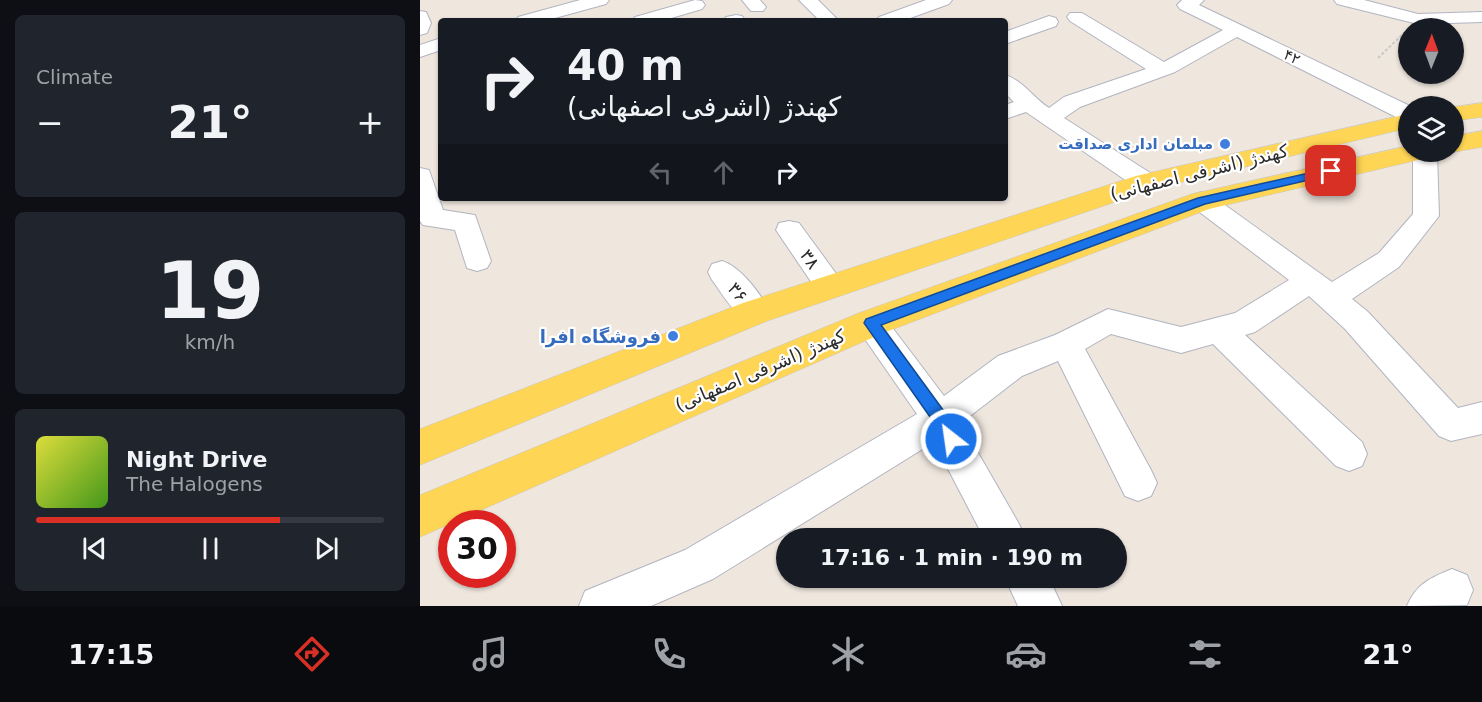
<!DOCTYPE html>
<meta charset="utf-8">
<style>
:root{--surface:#171b24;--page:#20242c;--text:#f1f3f6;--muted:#9ea1a6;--line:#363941;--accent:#d93025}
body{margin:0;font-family:"DejaVu Sans","Noto Sans Arabic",sans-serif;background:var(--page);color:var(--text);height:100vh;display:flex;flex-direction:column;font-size:22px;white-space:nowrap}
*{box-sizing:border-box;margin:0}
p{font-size:20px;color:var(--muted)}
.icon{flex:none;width:33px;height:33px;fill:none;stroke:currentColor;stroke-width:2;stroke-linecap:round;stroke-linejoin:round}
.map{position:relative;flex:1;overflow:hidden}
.side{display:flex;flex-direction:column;gap:15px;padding:15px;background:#0d0f14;width:420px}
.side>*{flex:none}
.banner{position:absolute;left:18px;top:18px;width:570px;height:183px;border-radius:6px;box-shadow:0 2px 4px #0004;background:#171b24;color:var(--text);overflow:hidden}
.needle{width:39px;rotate:1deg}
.fabs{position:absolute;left:978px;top:18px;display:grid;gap:12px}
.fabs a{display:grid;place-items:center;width:66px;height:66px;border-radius:50%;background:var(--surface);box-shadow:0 2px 4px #0004;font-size:30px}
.speed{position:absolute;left:18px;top:510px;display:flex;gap:12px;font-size:30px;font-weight:700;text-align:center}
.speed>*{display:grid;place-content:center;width:78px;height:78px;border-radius:50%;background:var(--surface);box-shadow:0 2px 4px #0004;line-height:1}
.speed .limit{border:9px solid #d22;background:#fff;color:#111}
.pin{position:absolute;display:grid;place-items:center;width:51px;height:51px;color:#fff;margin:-26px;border-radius:12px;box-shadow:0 3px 9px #0006}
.me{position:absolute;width:66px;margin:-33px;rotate:330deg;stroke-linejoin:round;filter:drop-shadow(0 0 4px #0008)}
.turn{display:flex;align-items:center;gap:21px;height:126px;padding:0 30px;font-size:27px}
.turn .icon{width:78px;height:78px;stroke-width:2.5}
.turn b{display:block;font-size:42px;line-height:51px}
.lanes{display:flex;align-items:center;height:57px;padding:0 30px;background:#0003;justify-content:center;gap:30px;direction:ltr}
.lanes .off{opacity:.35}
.big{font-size:45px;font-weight:700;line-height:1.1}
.side .widget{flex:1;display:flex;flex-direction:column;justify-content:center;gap:9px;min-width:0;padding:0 21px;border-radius:9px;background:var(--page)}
.side .dial{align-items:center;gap:0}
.dial b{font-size:78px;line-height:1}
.song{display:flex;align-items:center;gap:18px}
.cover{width:72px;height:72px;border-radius:9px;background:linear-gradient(135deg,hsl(60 70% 55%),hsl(100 70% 35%))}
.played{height:6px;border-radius:3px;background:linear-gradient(90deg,var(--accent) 70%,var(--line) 70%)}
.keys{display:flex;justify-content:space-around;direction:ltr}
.heat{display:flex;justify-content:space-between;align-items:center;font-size:33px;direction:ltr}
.trip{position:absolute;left:356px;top:528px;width:351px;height:60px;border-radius:30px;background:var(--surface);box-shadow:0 2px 4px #0004;font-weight:700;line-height:60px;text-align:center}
.menu{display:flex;height:96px;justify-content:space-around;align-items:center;background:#090b0e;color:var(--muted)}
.menu .icon{width:42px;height:42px}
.menu .on{color:var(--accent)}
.menu b{font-size:27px;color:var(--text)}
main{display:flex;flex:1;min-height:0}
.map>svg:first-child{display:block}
</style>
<main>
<section class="side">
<div class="widget"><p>Climate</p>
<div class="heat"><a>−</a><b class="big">21°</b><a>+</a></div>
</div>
<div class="widget dial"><b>19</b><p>km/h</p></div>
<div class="widget">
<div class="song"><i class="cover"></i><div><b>Night Drive</b><p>The Halogens</p></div></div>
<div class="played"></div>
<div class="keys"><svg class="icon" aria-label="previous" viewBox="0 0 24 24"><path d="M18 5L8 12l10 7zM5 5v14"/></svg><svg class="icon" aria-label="pause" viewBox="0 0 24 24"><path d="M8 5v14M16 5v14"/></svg><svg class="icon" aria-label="next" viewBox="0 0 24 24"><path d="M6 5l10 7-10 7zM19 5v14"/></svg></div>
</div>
</section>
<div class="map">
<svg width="1062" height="606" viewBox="0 0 1062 606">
<rect width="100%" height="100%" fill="#efe7de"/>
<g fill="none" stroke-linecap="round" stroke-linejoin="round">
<g stroke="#b1b4c1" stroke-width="2">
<g id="minor">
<polygon points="160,0 189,0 186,4 124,21 95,21 98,17"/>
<polygon points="275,0 282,1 285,5 282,9 241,21 212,21 215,17"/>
<polygon points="322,0 340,0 346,7 343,11 331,11"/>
<polygon points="379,0 398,0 419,21 400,21"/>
<polygon points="506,0 532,0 529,4 482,21 456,21 459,17"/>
<path d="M762 0H784L779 5 990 106 988 121 980 119 817 37 755 72 660 107 644 118 735 176 739 182 735 188 726 190 717 188 606 112 585 119V105L594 102 585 93V75C601 79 615 99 629 108L644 97 726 69 650 21 647 17 650 13H662L744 62 803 30 760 9 757 5Z"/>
<polygon points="914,0 944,0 998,14 1062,12 1062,22 998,24 917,4"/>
<polygon points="0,11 6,12 11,23 7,33 0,35"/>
<polygon points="316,15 322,16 325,20 303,21 306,17"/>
<polygon points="629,16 636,18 638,22 636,26 585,44 585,32"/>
<polygon points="21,38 21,50 0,57 0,45"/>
<polygon points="993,152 1017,152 1019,216 979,267 932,299 947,311 1038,408 1062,402 1062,434 1031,441 1019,436 925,329 889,296 835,332 825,335 942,442 947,454 942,466 929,471 916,466 793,344 761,353 691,334 665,349 731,470 737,483 731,496 718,501 705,496 638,361 602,376 541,423 599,524 605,538 564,538 514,442 293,579 231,606 159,606 165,591 265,550 497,414 440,332 436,323 440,314 451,311 462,314 524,396 578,356 635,335 688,309 761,327 815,313 869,280 773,207 769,201 773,195 782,192 791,195 912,282 959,253 993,214"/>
<polygon points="0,168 9,170 23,210 55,215 71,261 67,268 57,271 47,268 35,230 3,225 0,221"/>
<polygon points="369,221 379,223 420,279 425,287 420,295 410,298 400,295 356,230 359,223"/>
<path d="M302 261C321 267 341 294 350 312L346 320C320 329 306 298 292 280L288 272 292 264Z"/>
<path d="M1032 569 1047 575 1053 590 1047 605 987 606C996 584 1010 578 1032 569Z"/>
<polygon points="585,578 629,578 642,606 598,606"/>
</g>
</g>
<g stroke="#c8c8c8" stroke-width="1">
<g id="major">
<polygon points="1062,103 1062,117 1034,121 1034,107"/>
<polygon points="988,114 988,128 733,189 347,321 0,465 0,429 323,303 716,176"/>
<polygon points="1062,131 1062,147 1034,152 1033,152 1034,136"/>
<polygon points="988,146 988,152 1010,152 1006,158 789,209 463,333 0,537 0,495 439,313 772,194"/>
</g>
</g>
<polyline stroke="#c8c8c8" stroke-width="2" stroke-dasharray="3 2" stroke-linecap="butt" points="958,58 984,33"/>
<use href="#minor" fill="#fff" fill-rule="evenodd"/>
<use href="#major" fill="#fed554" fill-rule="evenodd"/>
</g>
<polygon fill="#1a73e8" stroke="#114b97" stroke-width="1.5" points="911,168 915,169 915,174 785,204 461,325 526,414 539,439 537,444 531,446 525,444 515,424 444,323 446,319 778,198"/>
<g fill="#3f7fe0" stroke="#fff" stroke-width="2">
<circle cx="805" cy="144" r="6"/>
<circle cx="253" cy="336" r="6"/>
</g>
<g text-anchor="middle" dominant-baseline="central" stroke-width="4.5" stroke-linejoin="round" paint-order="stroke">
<g font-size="15" fill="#2c2c2c" stroke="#fff">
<text transform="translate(872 57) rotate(26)">۴۲</text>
</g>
<g font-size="15" font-weight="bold" fill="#366cbe" stroke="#fff" text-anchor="end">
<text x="793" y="144">مبلمان اداری صداقت</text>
</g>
<g font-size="18" fill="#2c2c2c" stroke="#fff">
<text transform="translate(779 172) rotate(-14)">کهندژ (اشرفی اصفهانی)</text>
<text transform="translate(390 259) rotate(55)">۳۸</text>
<text transform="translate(318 292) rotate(50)">۳۶</text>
<text transform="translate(340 370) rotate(-23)">کهندژ (اشرفی اصفهانی)</text>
</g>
<g font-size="18" font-weight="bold" fill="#366cbe" stroke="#fff" text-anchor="end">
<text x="241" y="336">فروشگاه افرا</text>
</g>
</g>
</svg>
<div class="fabs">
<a><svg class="needle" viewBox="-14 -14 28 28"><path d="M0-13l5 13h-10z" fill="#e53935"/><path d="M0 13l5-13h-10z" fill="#9ea1a6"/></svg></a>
<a><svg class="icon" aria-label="layers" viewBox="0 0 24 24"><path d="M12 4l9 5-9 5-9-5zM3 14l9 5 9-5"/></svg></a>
</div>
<div class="speed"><div class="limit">30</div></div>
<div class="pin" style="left:911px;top:171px;background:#d93025"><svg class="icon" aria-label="arrive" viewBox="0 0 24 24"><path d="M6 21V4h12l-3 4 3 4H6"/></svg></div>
<svg class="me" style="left:531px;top:439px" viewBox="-20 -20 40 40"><circle r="17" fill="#1a73e8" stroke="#fff" stroke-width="3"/><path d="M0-11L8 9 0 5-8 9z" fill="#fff"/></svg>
<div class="trip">17:16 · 1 min · 190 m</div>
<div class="banner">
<div class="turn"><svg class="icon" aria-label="right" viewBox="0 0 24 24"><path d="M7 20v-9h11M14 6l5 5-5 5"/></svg><div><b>40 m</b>کهندژ (اشرفی اصفهانی)</div></div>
<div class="lanes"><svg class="icon off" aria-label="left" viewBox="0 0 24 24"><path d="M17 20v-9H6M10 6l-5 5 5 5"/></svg><svg class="icon off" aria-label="ahead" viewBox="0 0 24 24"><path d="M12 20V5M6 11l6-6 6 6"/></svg><svg class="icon" aria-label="right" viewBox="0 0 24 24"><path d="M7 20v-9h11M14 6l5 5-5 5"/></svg></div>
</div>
</div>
</main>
<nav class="menu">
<b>17:15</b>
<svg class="icon on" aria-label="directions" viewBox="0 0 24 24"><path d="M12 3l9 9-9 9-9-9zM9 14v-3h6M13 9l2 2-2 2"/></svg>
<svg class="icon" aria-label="music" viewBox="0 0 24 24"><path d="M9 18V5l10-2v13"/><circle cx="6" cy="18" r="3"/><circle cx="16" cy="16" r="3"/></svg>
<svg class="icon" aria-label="phone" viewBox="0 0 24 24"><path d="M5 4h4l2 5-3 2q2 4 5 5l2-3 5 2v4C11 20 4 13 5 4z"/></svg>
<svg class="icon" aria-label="climate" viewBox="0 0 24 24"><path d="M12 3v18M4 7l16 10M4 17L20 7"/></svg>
<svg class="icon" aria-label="car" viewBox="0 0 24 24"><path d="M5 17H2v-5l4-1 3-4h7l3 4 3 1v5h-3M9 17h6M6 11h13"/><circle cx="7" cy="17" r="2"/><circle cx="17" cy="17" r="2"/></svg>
<svg class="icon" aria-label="filters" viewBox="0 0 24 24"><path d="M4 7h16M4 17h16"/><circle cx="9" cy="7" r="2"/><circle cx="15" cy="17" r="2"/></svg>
<b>21°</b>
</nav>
